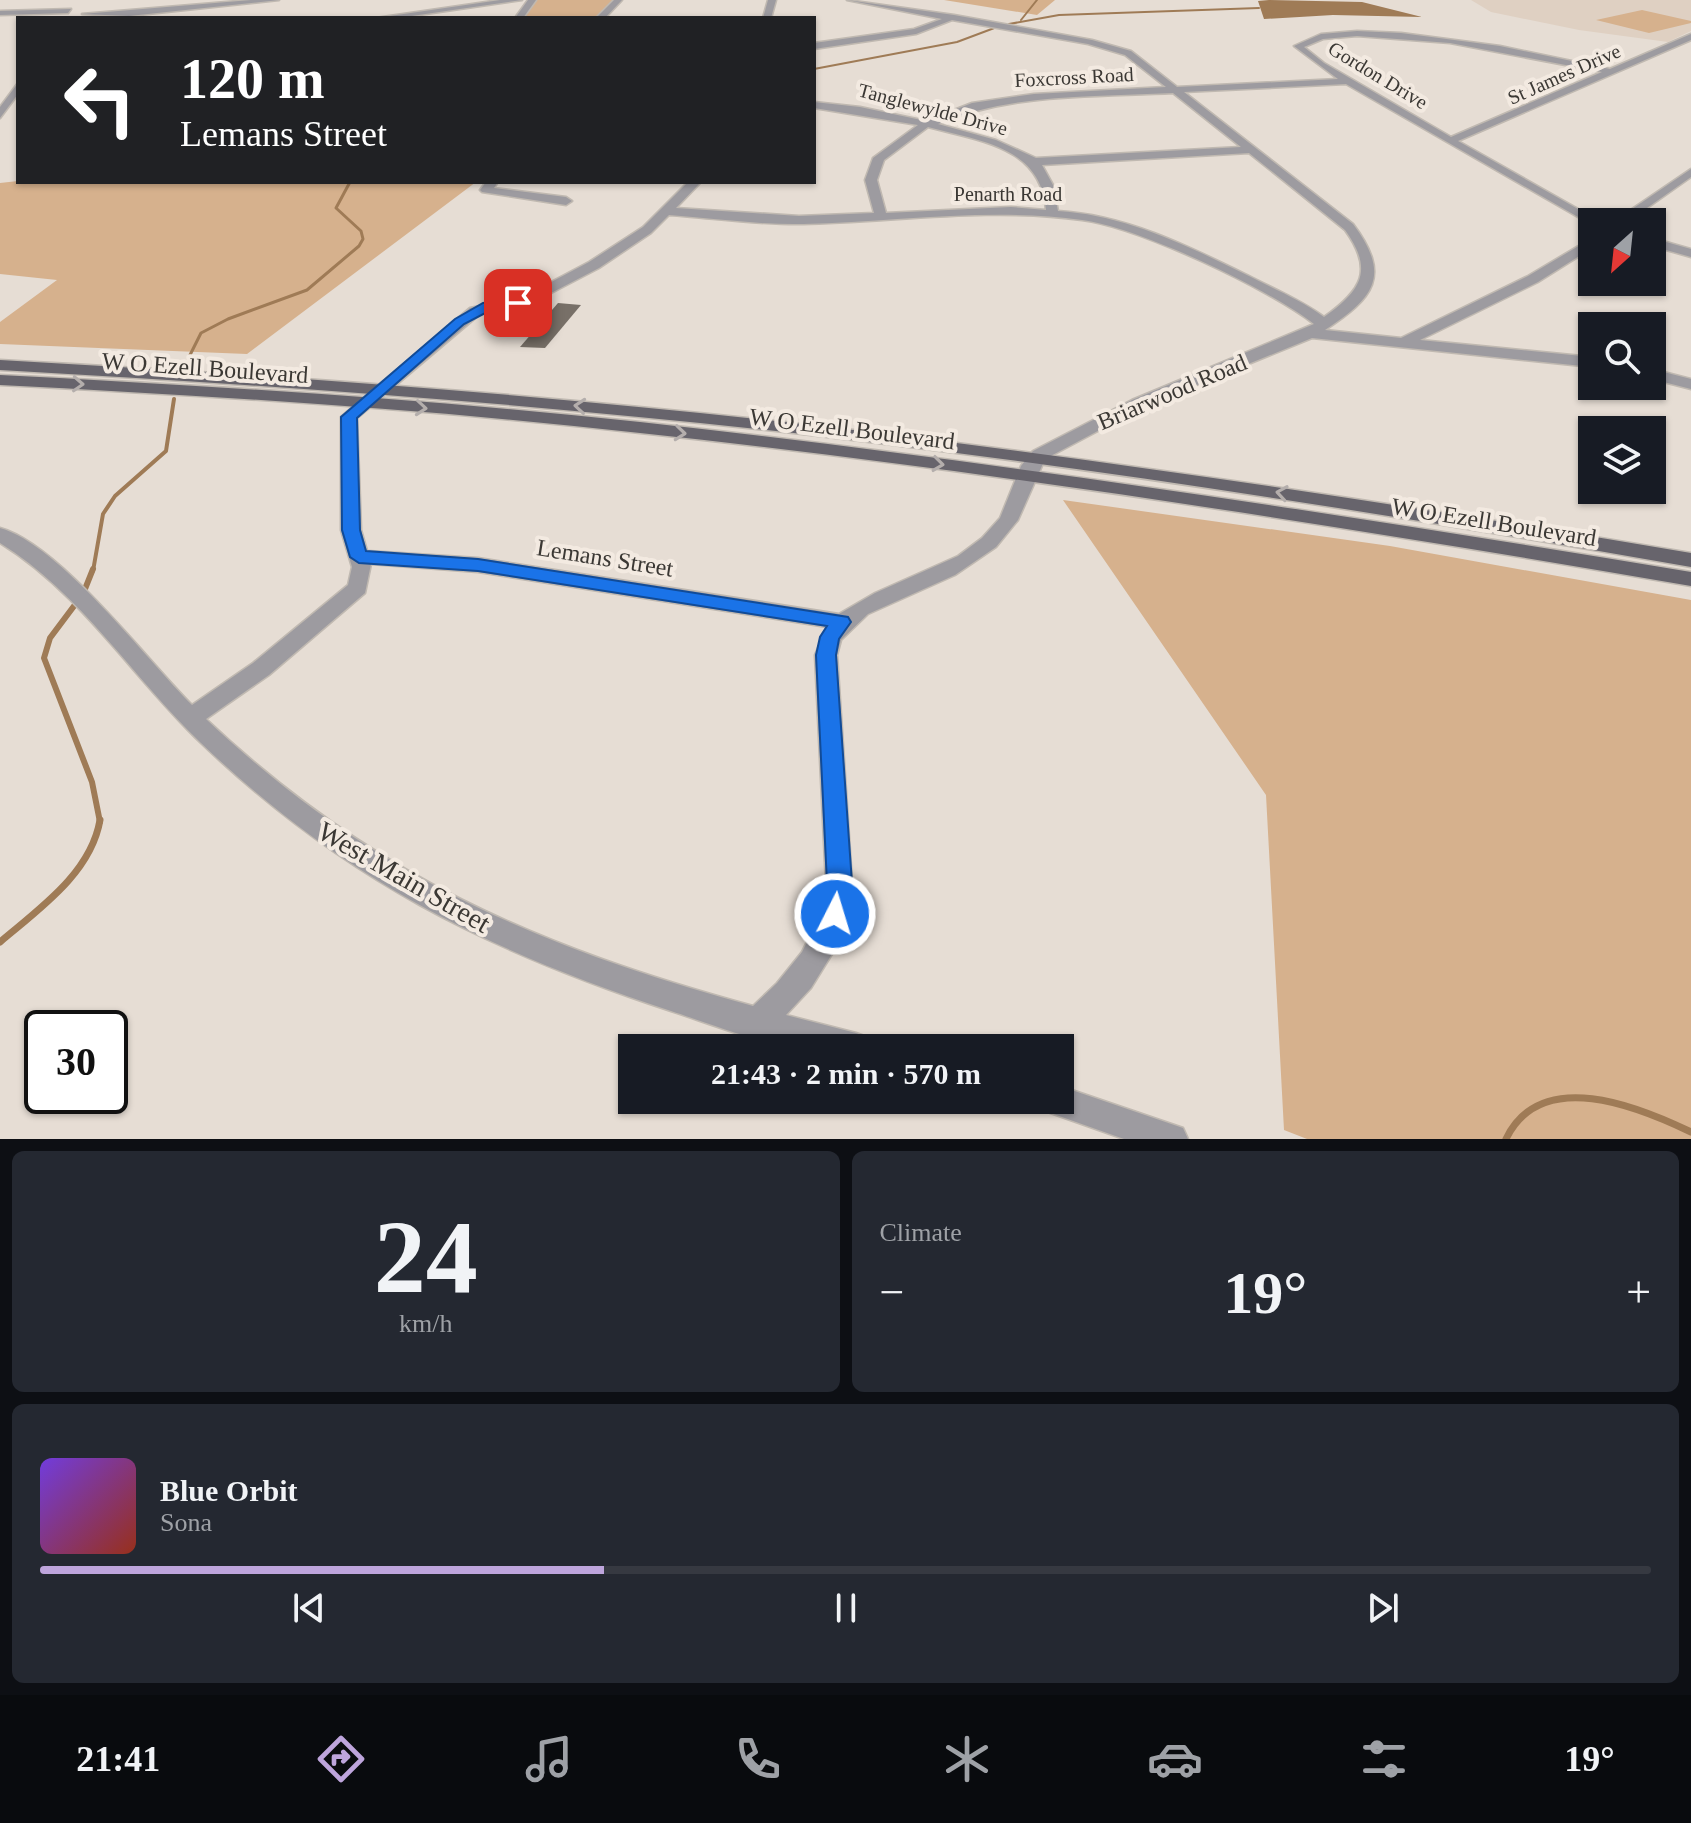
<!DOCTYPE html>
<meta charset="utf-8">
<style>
:root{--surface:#171b24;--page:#242831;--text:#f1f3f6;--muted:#9ea1a6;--line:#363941;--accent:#bea5dc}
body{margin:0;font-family:"Times New Roman",serif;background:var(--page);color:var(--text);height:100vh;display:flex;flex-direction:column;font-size:30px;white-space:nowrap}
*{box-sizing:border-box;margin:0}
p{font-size:26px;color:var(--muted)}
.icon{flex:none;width:44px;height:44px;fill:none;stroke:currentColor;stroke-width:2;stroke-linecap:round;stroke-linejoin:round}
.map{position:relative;height:1139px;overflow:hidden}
.drawer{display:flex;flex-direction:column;gap:12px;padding:12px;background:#0d0f14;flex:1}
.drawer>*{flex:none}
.top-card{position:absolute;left:16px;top:16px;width:800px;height:168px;border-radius:0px;box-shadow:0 2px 6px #0004;background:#202124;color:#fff;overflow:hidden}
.needle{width:52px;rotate:207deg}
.controls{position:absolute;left:1578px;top:208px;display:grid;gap:16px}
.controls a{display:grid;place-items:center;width:88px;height:88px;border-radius:0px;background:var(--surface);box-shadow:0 2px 6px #0004;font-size:40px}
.speed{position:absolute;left:24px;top:1010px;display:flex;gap:16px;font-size:40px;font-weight:700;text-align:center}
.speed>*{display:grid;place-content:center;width:104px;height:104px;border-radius:50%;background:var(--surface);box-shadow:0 2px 6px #0004;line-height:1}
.speed .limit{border:4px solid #111;border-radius:12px;background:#fff;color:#111}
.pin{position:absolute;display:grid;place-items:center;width:68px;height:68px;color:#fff;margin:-34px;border-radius:16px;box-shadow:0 4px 12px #0006}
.me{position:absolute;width:88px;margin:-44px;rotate:5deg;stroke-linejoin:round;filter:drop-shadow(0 0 6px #0008)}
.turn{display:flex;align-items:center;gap:28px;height:168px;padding:0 32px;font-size:36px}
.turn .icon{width:104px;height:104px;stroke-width:2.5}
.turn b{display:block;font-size:56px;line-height:68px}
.big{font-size:60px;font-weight:700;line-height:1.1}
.drawer .card{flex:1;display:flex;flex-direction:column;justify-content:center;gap:12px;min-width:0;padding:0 28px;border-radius:12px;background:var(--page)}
.drawer .dial{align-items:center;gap:0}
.dial b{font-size:104px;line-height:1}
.song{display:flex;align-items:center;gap:24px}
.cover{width:96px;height:96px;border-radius:12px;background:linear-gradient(135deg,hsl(260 70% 55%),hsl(10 70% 35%))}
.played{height:8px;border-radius:4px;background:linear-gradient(90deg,var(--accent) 35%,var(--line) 35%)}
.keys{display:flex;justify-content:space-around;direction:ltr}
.heat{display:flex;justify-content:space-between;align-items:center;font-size:44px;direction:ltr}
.drawer .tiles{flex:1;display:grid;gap:12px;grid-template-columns:1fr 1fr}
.card:last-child{grid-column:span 2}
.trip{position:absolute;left:618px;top:1034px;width:456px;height:80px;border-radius:0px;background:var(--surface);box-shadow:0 2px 6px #0004;font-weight:700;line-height:80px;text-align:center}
.tab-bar{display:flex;height:128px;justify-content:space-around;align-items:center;background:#090b0e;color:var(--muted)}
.tab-bar .icon{width:56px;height:56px}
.tab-bar .on{color:var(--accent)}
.tab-bar b{font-size:36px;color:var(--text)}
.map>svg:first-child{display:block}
</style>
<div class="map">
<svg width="1691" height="1139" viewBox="0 0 1691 1139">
<rect width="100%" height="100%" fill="#e6ddd4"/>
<polygon fill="#dfd0c2" points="1471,0 1691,0 1691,31 1668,42 1579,30 1491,12"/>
<g fill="#d6b18d">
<polygon points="530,0 618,0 600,18 514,18"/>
<polygon points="944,0 1055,0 1037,15"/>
<polygon points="1642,10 1691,21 1691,23 1649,33 1596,20"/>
<polygon points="18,181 18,182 476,182 247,354 0,344 0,322 57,280 0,274 0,183"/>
<polygon points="1063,500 1390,546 1691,600 1691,1139 1307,1139 1284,1130 1266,795"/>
</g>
<polygon fill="#9f7b56" points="1269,0 1362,2 1422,17 1333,15 1264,19 1258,1"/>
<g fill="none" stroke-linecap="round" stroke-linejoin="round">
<g stroke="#9f7b56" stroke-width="2">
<polyline points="1021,20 1037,0"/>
<polyline points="1009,24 1059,15 1259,8"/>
<polyline points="814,69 957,42 997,27"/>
</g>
<polyline stroke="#9f7b56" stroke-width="3" points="183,369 201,333 228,319 307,290 359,246 363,239 361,231 336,208 350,182"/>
<polyline stroke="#9f7b56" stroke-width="4" points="93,571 103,514 115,496 166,451 174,399"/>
<g stroke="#9f7b56" stroke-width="6">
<polyline points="83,594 93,569"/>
<polyline points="77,602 50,638 44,658 92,782 100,822"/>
</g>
<g stroke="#9f7b56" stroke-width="7">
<path d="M0 942C39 909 91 873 100 820"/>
<path d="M1506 1139C1541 1066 1639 1107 1691 1132"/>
</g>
</g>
<polygon fill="#787068" points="558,303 581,305 545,348 520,347"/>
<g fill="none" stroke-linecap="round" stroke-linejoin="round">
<g stroke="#c0b9b1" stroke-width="3">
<g id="minor">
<polygon points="251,0 279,0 129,16 82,14"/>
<polygon points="500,0 522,0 398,18 376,18"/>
<polygon points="528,0 536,0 523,18 515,18"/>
<polygon points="614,0 622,0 605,18 596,18"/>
<polygon points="768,0 776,0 771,18 763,18"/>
<path d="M847 0 954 15 1092 40 1131 51 1177 87 1338 79 1294 46 1321 34 1357 31 1401 33 1500 46 1610 69 1691 34V40L1458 141 1601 222H1592V225L1346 84 1184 92 1353 224C1392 276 1374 298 1325 330L1401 338 1528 276 1592 238V248L1538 282 1420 340 1592 357V367L1312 338 1143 407 1045 459 1018 520 996 547 955 575 868 614 841 640 837 655 852 883 843 926 832 954 811 988 786 1015 856 1033 867 1037 871 1048C847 1048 822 1050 798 1048 761 1044 708 1023 671 1011 486 950 343 879 201 743 133 678 81 593 0 543V528C59 544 147 660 192 705L253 663 348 585 352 567 341 530V417L470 308 521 298 589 262 643 227 688 182H701L676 208 799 216 874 213 865 180 873 158 918 125 814 108V102L860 107 926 121 972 103 1034 94 1166 87 1125 55 1088 44 952 20 916 34 814 49V43L914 29 942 19ZM1357 36 1450 43 1602 72 1451 137 1324 63 1304 47 1323 39ZM1173 93 1241 147 1036 158 996 140 938 124C1012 93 1094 97 1173 93ZM928 127C979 141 1041 146 1046 210L1011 207 886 213 877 180 884 160ZM1249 153 1345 230C1374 270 1362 290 1324 317 1301 300 1274 289 1249 276 1188 246 1126 215 1058 211L1053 185 1042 165ZM669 215C713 218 759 225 803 224 895 222 990 207 1082 220 1138 227 1269 289 1314 324L1132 400 1033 451 1021 466 1000 518 982 538 958 556 875 593 839 614 478 558 367 551 361 530 357 418 480 314 530 304 599 268 651 233ZM371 564 478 572 827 627 815 655 826 883 815 926 802 952 777 983 753 1006C537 947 371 875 206 719L269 675 365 593Z"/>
<polygon points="71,9 68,13 0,15 0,11"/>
<polygon points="18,83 18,94 0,118 0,107"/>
<polygon points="1691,169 1691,177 1627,222 1613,222"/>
<polygon points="486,182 498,182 494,188 566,197 572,201 566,205 482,192 480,190"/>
<polygon points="1652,238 1691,249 1691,257 1652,246"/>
<polygon points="1652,369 1691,379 1691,389 1652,379"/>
<polygon points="1060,1086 1183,1128 1188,1139 1124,1139 1045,1111 1040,1100 1060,1100"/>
</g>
</g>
<g stroke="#c0b9b1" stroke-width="3">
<g id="major">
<path d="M0 360C285 376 569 396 853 430 1133 464 1412 506 1691 553V567C1413 518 1134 474 853 440 570 406 285 386 0 370Z"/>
<path d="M0 375C214 386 427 399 640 422 992 461 1342 514 1691 572V586C1342 526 992 471 640 433 427 409 214 396 0 385Z"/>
</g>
</g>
<use href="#minor" fill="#9d9ba0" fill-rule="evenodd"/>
<use href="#major" fill="#67646c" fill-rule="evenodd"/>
</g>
<defs><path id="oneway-chevron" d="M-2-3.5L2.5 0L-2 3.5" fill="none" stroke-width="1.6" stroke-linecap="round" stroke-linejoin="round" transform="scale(2)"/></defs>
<g stroke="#b4aeac">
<use href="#oneway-chevron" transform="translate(78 384) rotate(3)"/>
<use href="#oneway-chevron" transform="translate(580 406) rotate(-175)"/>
<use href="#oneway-chevron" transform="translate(421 408) rotate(5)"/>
<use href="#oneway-chevron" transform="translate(680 433) rotate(6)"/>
<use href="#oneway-chevron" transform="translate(938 464) rotate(7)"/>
<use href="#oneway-chevron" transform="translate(1282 493) rotate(-171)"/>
</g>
<polygon fill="#1a73e8" stroke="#114b97" stroke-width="2" points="518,299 522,300 522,306 491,310 464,324 357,418 360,530 366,551 478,559 848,617 851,622 839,639 836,655 852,883 844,922 835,925 826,922 823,914 827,883 816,655 820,637 827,626 478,571 359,563 350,557 342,530 341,417 455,319 483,303"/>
<g text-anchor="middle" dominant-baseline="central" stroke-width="8" stroke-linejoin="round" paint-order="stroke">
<g font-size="20" fill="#3b3834" stroke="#f3eae1">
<text transform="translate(1564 74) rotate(-24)">St James Drive</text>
<text transform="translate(1378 75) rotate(31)">Gordon Drive</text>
<text transform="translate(1074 77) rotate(-3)">Foxcross Road</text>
<text transform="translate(933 109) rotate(15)">Tanglewylde Drive</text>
<text x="1008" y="194">Penarth Road</text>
</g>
<g font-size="24" fill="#3b3834" stroke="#f3eae1">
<text transform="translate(205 368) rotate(4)">W O Ezell Boulevard</text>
<text transform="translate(1172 392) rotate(-23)">Briarwood Road</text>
<text transform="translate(852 429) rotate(7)">W O Ezell Boulevard</text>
<text transform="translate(1494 522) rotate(9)">W O Ezell Boulevard</text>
<text transform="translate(605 558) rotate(9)">Lemans Street</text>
</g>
<g font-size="28" fill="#3b3834" stroke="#f3eae1">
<text transform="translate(404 877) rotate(30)">West Main Street</text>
</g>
</g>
</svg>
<div class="controls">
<a><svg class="needle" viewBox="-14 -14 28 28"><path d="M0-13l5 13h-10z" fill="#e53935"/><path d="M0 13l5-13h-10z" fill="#9ea1a6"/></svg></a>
<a><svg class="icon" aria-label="search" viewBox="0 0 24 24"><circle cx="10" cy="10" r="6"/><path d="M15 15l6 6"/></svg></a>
<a><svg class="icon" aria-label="layers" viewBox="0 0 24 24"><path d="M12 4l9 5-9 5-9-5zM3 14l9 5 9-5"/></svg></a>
</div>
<div class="speed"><div class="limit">30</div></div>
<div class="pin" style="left:518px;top:303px;background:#d93025"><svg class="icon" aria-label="arrive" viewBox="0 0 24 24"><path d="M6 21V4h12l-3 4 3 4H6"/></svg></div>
<svg class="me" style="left:835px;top:914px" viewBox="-20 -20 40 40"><circle r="17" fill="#1a73e8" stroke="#fff" stroke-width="3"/><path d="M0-11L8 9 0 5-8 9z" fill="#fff"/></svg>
<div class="trip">21:43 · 2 min · 570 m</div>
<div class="top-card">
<div class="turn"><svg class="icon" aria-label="left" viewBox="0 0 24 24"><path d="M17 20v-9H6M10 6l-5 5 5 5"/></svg><div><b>120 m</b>Lemans Street</div></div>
</div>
</div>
<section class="drawer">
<div class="tiles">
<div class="card dial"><b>24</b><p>km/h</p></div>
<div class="card"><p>Climate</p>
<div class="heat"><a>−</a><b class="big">19°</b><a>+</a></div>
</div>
<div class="card">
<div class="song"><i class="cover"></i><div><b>Blue Orbit</b><p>Sona</p></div></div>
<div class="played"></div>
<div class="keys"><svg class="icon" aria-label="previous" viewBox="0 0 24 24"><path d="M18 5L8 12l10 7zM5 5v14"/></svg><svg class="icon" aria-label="pause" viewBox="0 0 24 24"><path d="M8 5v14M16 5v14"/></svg><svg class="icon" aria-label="next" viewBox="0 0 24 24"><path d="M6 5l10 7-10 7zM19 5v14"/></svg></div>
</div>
</div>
</section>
<nav class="tab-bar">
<b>21:41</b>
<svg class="icon on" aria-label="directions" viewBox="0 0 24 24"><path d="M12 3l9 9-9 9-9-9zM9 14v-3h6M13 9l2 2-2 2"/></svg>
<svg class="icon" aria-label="music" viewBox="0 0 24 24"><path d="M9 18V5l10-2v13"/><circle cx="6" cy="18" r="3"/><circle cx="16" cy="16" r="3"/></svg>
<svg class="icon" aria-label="phone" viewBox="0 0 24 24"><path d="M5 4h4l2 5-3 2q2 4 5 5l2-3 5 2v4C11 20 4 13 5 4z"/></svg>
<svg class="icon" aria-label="climate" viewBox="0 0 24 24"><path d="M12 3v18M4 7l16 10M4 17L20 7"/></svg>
<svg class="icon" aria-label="car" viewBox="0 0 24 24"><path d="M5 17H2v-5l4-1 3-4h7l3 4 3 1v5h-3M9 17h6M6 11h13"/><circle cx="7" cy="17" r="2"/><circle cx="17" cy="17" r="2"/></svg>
<svg class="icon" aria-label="filters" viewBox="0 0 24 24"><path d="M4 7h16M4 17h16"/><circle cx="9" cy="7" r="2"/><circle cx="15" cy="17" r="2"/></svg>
<b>19°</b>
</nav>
